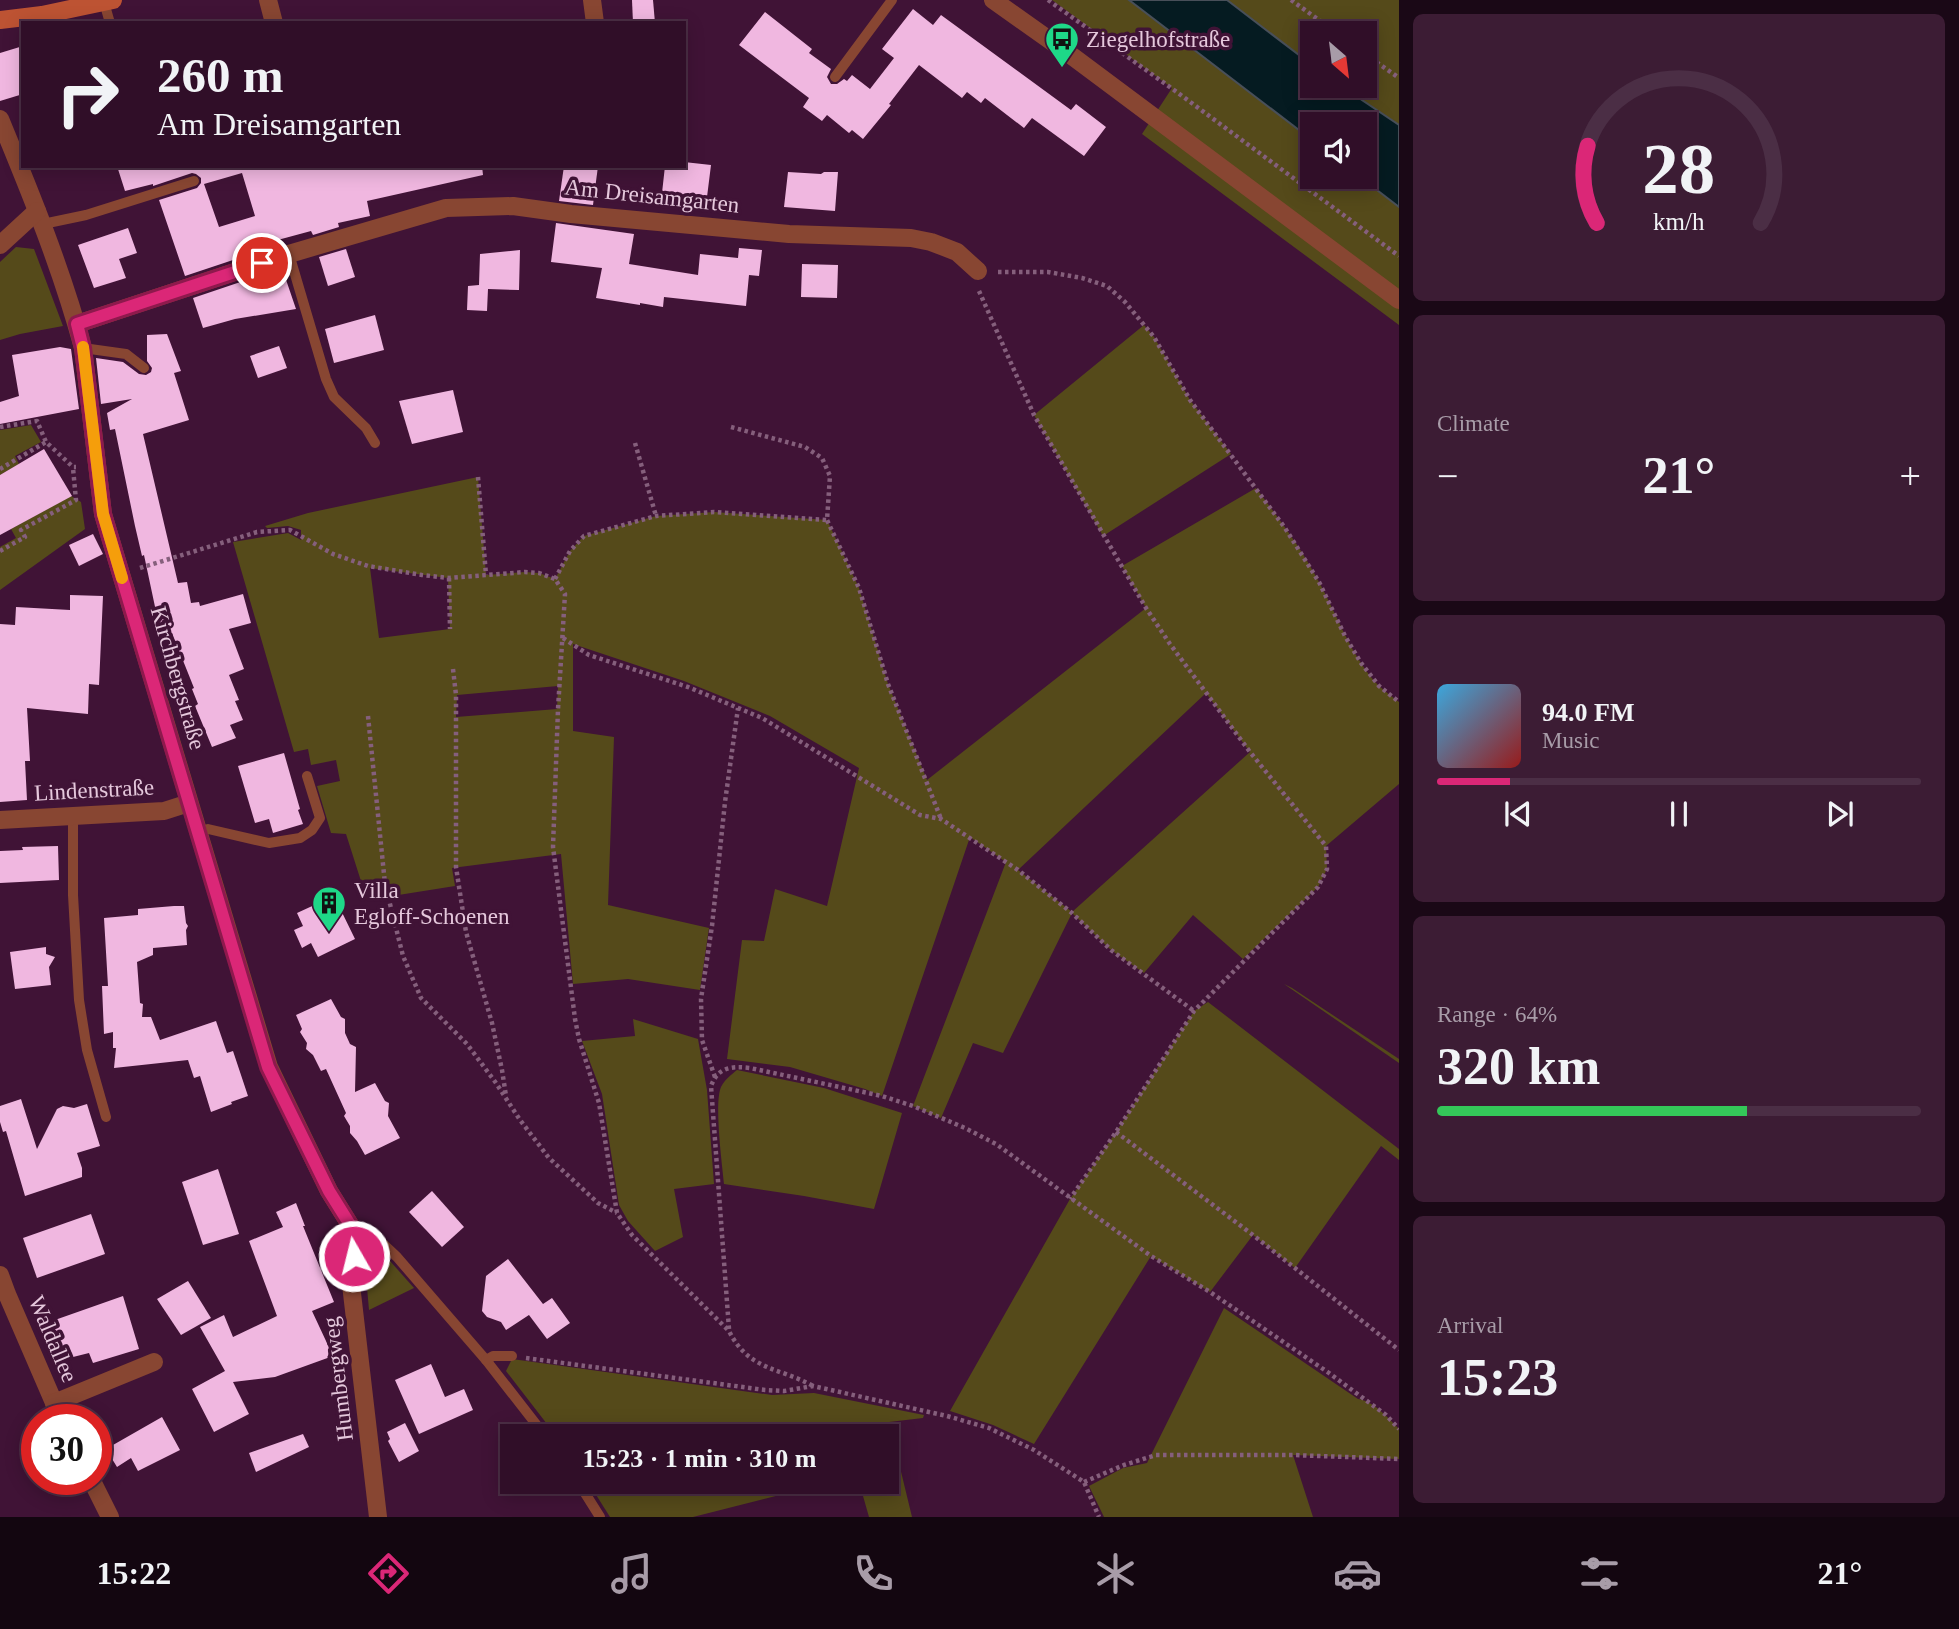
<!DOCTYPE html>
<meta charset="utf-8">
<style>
:root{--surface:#300e28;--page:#3c1c34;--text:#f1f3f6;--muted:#a89ca8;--line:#4b2e45;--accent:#db2777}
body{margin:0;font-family:"Times New Roman",serif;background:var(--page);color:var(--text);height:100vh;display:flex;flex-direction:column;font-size:26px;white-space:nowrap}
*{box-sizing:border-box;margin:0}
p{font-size:23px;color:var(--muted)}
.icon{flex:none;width:38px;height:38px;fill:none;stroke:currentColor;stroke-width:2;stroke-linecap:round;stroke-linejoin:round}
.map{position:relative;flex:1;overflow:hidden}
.details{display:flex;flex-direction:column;gap:14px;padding:14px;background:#1a0816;width:560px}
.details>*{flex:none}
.banner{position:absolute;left:21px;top:21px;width:665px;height:147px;border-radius:0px;box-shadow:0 4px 18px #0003,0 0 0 2px var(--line);background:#300e28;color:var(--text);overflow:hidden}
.needle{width:46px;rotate:152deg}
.tools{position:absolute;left:1300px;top:21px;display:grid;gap:14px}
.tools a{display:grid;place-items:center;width:77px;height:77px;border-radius:0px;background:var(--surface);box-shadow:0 4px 18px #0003,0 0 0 2px var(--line);font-size:35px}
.speed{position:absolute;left:21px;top:1404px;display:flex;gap:14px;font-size:35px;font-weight:700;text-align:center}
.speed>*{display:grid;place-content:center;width:91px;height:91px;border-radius:50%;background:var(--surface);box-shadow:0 4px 18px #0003,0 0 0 2px var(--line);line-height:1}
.speed .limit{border:10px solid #d22;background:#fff;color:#111}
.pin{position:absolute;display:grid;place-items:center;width:60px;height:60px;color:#fff;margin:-30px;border:4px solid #fff;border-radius:50%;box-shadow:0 2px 7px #0007}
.me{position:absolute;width:77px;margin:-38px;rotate:352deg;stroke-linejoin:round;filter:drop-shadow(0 0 5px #0008)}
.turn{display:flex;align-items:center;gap:24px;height:147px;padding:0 21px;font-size:32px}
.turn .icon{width:91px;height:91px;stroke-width:2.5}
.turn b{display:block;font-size:49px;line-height:60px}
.big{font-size:52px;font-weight:800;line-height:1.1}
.details .tile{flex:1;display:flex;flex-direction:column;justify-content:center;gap:10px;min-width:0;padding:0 24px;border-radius:10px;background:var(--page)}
.details .dial{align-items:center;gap:0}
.dial svg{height:182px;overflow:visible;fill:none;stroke:var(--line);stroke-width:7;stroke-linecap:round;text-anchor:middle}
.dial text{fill:var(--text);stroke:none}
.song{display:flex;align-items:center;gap:21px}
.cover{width:84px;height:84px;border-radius:10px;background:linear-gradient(135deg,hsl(200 70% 55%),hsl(0 70% 35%))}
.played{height:7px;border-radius:4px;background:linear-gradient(90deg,var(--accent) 15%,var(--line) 15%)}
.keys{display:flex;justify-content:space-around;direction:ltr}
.heat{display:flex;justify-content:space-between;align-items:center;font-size:38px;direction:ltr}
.charge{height:10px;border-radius:5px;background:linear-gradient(90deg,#34c759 64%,var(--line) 0)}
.trip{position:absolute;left:500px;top:1424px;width:399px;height:70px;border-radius:0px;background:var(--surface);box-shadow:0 4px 18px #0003,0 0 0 2px var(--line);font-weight:800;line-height:70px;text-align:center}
.tabs{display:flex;height:112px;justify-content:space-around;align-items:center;background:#130610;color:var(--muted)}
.tabs .icon{width:49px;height:49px}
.tabs .current{color:var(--accent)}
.tabs b{font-size:32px;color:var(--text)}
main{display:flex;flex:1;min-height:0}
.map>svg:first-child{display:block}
</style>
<main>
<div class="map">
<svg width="1399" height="1517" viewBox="0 0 1399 1517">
<rect width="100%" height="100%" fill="#401336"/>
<g fill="#554a1a" fill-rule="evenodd">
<polygon points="1052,0 1129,0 1312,140 1312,177 1360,177 1399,207 1399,325 1142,134 1172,88"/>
<polygon points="1227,0 1399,0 1399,125 1341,86 1365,86 1365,33 1312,33 1312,65"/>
<polygon points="16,247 34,249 63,326 20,334 0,340 0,262"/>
<polygon points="1144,325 1154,337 1190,400 1231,454 1103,536 1034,415"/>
<polygon points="31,425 41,442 15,456 19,464 0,475 0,430"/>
<path d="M478 477 486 575 525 572 539 573 555 579 570 551 584 536 656 516 714 512 827 520 859 588 888 684 927 780 1146 608 1122 566 1256 488C1279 519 1302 549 1319 582 1338 617 1351 656 1378 685 1385 691 1392 697 1399 702V784L1326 846 1327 869 1318 887 1243 959 1193 915 1144 973 1111 950 1072 913 1003 1053 973 1043 941 1118 913 1106 1006 862 970 837 882 1096 865 1089 790 1067 727 1059 742 940 764 941 775 889 827 906 859 768 770 716 684 681 573 644V731L614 737 608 905 709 928 700 990 628 979 573 984 561 854 452 868 455 886 367 900 346 834 331 833 317 786 340 781 336 760 311 765 308 749 294 752 233 542 288 533 301 540V530L288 526 267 528 265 526 308 513ZM370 568 448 578 450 629 379 638ZM558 686 557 709 456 717 457 695ZM1206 693 1250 752 1072 912 1018 870Z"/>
<polygon points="71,496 81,502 85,529 0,590 0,547 16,538 11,529"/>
<polygon points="1284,984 1292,988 1399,1059 1399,1063"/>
<polygon points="1208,1002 1399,1149 1399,1160 1381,1146 1295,1268 1253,1235 1210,1292 1151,1256 1034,1444 993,1425 950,1411 1070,1199 1116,1132 1194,1011"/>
<polygon points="633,1019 698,1039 707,1090 714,1184 674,1189 683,1237 655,1251 628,1221 619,1205 602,1094 582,1041 635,1036"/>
<path d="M737 1070 824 1088 902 1113 874 1209 804 1196 724 1184C722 1163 714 1103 721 1087 725 1079 731 1075 737 1070Z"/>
<polygon points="378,1258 390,1261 414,1288 369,1310 366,1276 372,1260"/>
<path d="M1224 1308 1358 1399C1374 1401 1388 1418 1399 1429V1459L1293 1455 1313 1517H1104L1089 1486 1123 1468 1147 1463Z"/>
<polygon points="512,1359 772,1395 814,1393 924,1415 923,1418 889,1422 912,1517 869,1517 859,1482 887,1482 887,1437 783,1437 781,1425 704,1437 557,1437 506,1371"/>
<polygon points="588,1482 831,1482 693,1517 610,1517"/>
</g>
<polygon fill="#051b21" stroke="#484f59" stroke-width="2" points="1129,0 1227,0 1312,65 1312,86 1341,86 1399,125 1399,207 1360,177 1365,177 1365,124 1312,124 1312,140"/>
<g fill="#f0b7e0" fill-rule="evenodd">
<polygon points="632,0 653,0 655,23 633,23"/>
<polygon points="913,9 933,25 941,15 1071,110 1076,104 1106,127 1084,156 1032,118 1024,128 985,98 981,103 967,92 962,98 919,65 889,104 891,105 863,139 852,130 849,133 827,115 822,121 803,107 809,98 739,45 765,12 812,49 809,53 831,69 827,77 831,84 837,84 844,79 847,81 852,75 870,89 894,58 882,49"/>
<polygon points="23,46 23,94 0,101 0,53"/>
<polygon points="684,162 711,165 707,197 662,193 665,166 684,166"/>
<path d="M117 166H482L483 175 367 201 370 216 338 223 339 227 313 235 311 231 274 241 275 246 185 276 159 200 197 188 201 183V178L196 174 192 173 153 186V184L125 191ZM242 173 255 216 219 227 204 184Z"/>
<polygon points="564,166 598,166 593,205 559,201"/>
<polygon points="788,172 821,174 824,172 838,172 835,211 784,207"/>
<polygon points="556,223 634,234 629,264 698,275 700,254 738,258 739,248 762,250 759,276 749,275 746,306 664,297 663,307 640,303 640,305 596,298 602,268 551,262"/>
<polygon points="128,228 137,253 119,259 126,278 94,288 78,245"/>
<polygon points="346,249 355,277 328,286 319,257"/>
<polygon points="520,250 519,290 488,289 487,311 467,310 468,286 479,285 480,254"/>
<polygon points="802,264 838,265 837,298 801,297"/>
<polygon points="282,268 296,309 235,319 203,328 193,298"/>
<polygon points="375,315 384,350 334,363 325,329"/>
<polygon points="167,334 181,371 174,373 189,420 143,434 178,583 187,582 191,603 199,602 200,606 243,594 251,623 229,629 244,669 229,675 239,700 235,701 243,720 230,725 236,738 212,747 195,706 198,704 192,689 194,688 172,633 161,635 144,555 142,556 135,526 115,429 110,430 107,413 132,399 101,404 96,358 123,362 139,374 146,375 151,372 152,368 147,361 147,335"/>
<polygon points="279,346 287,368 258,378 250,356"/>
<polygon points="60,347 71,349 79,409 0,424 0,402 19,396 12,355"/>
<polygon points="453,390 463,432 412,444 399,401"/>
<polygon points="44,449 72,496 0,535 0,475"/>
<polygon points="93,534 103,554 79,566 69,545"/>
<polygon points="70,595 103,596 99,685 89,684 88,714 27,708 30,761 25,761 27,800 0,802 0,624 15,625 16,607 70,610"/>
<polygon points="284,753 300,809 298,810 303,824 273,833 269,819 255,823 238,766"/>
<polygon points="58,846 59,880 0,883 0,851 23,850 22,847"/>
<polygon points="334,896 355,939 318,957 311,943 302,948 294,930 303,926 297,913"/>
<polygon points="174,906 184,906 186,923 188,926 186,930 187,945 153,948 153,955 137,962 140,1003 143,1004 142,1017 151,1017 160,1040 216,1021 227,1053 233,1051 248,1096 231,1102 232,1104 211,1112 200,1076 194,1078 188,1060 114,1068 116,1048 113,1048 113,1032 104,1034 102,986 108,986 104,918 138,915 138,909"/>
<polygon points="46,947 46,954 55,957 49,967 51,985 15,989 10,952"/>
<polygon points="331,999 341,1017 345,1019 345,1033 350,1044 356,1047 355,1092 375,1083 385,1101 389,1103 388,1116 400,1138 365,1155 357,1141 350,1133 350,1126 344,1116 346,1113 326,1069 321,1071 313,1055 306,1049 307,1043 300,1032 302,1029 296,1015"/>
<polygon points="21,1099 37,1149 57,1109 63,1106 74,1108 87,1104 100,1146 77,1153 82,1168 82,1177 25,1196 6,1131 3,1132 0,1122 0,1106"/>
<polygon points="218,1169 239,1234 203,1245 182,1182"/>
<polygon points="432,1191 464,1227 442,1247 409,1212"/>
<polygon points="296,1203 305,1226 303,1226 334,1302 312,1311 333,1356 275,1377 233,1382 249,1414 214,1432 192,1389 225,1371 200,1327 224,1315 233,1337 277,1316 249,1241 283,1227 276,1212"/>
<polygon points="91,1214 105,1254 37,1278 23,1238"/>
<polygon points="508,1259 543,1304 552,1298 570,1323 547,1339 529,1315 532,1313 506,1330 501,1322 487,1317 482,1311 486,1276"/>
<polygon points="188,1281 211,1318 181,1335 157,1299"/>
<polygon points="123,1296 139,1349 93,1363 89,1353 65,1359 52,1321"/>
<polygon points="431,1364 445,1397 464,1389 473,1410 419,1434 395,1380"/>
<polygon points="162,1417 180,1450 138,1471 131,1458 117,1467 106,1449"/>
<polygon points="405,1423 419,1451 399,1462 388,1441 390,1439 387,1432"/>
<polygon points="303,1434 309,1447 256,1472 249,1453"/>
</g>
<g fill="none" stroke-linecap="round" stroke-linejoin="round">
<g stroke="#855f7c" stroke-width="4.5" stroke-dasharray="3.5 3.5" stroke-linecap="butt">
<polyline points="1048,0 1174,90 1399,256"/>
<polyline points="1291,0 1337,33"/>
<polyline points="1365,54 1399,78"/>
<polyline points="998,272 1048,272 1082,278 1107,286 1125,302 1154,337 1190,400 1285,528 1319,582 1345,636 1361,663 1379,686 1399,702"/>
<polyline points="979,291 1034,415 1146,608 1170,644 1250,752 1326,846 1327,869 1318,887 1194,1011 1116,1132 1070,1199"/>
<polyline points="0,427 37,421 46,442 73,467 76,467"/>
<polyline points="731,427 805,447 822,458 830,476 827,520 859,588 888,684 941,819"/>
<polyline points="635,443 656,516"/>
<polyline points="0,469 46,442"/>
<polyline points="478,477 486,575"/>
<polyline points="0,551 25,537 21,530 76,500 73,468"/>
<path d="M140 568 257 532 290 530 333 554 368 566 422 575 449 578 525 572 539 573 555 579 565 594 558 709 553 847 575 1019 579 1039 599 1103 617 1213 632 1235 729 1331C749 1371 779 1367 813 1386"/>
<polyline points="449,578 450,629"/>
<polyline points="555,579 570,551 584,536 656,516 714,512 827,520"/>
<polyline points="563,638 589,655 688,687 762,718 920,815 941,819 1018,870 1072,913 1111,950 1194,1011"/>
<polyline points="453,669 456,695 456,867 466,932 492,1023 502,1070 506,1096"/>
<polyline points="368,716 385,884 403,956 421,998 467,1044 496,1083 520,1120 549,1158 598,1203 617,1213"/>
<polyline points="715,1077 702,1040 701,999 712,926 725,802 738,708"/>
<polyline points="1116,1132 1253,1235 1399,1350"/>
<path d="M729 1329 711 1086C718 1067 731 1066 750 1068L882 1096 913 1106 965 1128 996 1144 1151 1256 1210 1292 1329 1373 1386 1415 1399 1429"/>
<polyline points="526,1358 765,1390 784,1391 813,1386 947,1416 989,1428 1034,1450 1084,1482 1099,1517"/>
<polyline points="1084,1482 1124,1465 1156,1455 1293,1455 1399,1459"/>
</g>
<g stroke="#884632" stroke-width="10">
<polyline points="104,2 110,23"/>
<polyline points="835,77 892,0"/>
<polyline points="43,224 86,215 194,181"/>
<polyline points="289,254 326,379 334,397 366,428 375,443"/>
<polyline points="83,348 126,354 144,368"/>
<polyline points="73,816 73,895 79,1000 87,1050 106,1117"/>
<polyline points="197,832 208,829 269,843 300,838 312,830 320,818 307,776"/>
<polyline points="357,1236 381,1242 397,1257 486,1360 546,1437"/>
<polyline points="486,1360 493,1356 512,1356"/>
<polyline points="578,1482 600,1517"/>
</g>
<g stroke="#884632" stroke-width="18">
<polyline points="268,0 274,23"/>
<polyline points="592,0 595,23"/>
<polyline points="993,0 1072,56 1399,300"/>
<path d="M0 119C31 194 62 270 83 348L103 514 269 1067 329 1191 357 1236 350 1276 378 1517"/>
<polyline points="0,245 37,211"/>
<polyline points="77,324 289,254 446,208 513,206 571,214 789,234 911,238 931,242 957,252 978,271"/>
<polyline points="0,820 164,811 189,803"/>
<polyline points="0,1275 7,1294 61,1419"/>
<polyline points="54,1403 154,1362"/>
<polyline points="91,1479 110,1517"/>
</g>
<polyline stroke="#bd5333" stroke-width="18" points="0,20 42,15 113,0"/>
</g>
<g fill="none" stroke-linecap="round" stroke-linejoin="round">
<g stroke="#8e194d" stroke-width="18">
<polyline id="route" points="262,263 77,324 83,348 103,514 268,1067 329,1191 357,1236 354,1256"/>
</g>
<use href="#route" stroke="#db2777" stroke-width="12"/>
<polyline stroke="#f59e0b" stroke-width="12" points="83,347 103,514 122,578"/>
</g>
<defs>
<g id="bus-pin" transform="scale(1.75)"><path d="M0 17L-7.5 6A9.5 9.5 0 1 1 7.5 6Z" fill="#1ed888" stroke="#401336"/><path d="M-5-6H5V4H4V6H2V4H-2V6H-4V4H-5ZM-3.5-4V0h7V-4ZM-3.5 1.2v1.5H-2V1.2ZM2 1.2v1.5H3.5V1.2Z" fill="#111"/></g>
<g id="building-pin" transform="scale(1.75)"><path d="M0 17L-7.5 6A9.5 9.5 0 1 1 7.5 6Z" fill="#1ed888" stroke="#401336"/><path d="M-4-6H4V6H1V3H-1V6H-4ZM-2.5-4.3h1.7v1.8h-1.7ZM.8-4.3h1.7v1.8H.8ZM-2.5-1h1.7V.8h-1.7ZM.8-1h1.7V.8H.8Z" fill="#111"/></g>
</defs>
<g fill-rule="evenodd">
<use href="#bus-pin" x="1062" y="39"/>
<use href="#building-pin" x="329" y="903"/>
</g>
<g text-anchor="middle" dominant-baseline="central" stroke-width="7" stroke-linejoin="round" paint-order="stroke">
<g font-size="23" fill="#e5c8dc" stroke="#401336" text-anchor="start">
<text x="1086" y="39">Ziegelhofstraße</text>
<text x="354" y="890">Villa<tspan x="354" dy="26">Egloff-Schoenen</tspan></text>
</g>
<g font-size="23" fill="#e5c8dc" stroke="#401336">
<text transform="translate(652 196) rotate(6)">Am Dreisamgarten</text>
<text transform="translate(178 678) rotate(74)">Kirchbergstraße</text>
<text transform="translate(94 790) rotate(-3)">Lindenstraße</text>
<text transform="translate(53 1339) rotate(67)">Waldallee</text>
<text transform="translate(338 1379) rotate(-97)">Humbergweg</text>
</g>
</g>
</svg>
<div class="tools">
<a><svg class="needle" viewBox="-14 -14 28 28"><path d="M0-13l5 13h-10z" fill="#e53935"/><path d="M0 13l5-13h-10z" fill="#a89ca8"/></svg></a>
<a><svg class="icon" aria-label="sound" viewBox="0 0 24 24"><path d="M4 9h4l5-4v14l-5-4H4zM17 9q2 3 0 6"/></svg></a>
</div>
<div class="speed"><div class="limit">30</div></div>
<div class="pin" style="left:262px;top:263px;background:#d93025"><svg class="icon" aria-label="arrive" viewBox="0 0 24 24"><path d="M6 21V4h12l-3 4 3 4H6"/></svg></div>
<svg class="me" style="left:354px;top:1256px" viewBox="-20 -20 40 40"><circle r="17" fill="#db2777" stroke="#fff" stroke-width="3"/><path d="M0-11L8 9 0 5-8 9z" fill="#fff"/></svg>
<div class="trip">15:23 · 1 min · 310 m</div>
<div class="banner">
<div class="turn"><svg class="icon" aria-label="right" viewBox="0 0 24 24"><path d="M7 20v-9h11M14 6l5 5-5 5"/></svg><div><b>260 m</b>Am Dreisamgarten</div></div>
</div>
</div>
<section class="details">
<div class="tile dial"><svg viewBox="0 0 100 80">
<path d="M14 69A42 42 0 1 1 86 69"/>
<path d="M14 69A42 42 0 0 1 10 35" stroke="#db2777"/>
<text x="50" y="56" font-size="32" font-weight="700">28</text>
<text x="50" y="72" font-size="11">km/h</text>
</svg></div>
<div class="tile"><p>Climate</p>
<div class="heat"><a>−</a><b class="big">21°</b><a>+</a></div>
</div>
<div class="tile">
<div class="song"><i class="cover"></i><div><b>94.0 FM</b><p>Music</p></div></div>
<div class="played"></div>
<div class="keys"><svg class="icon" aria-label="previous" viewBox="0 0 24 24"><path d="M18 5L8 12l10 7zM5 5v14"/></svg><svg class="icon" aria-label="pause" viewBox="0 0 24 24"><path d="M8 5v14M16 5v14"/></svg><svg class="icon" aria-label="next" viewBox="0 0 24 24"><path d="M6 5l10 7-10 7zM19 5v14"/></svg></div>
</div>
<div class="tile"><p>Range · 64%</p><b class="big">320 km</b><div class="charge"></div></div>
<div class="tile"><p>Arrival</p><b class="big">15:23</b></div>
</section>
</main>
<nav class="tabs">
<b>15:22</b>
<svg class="icon current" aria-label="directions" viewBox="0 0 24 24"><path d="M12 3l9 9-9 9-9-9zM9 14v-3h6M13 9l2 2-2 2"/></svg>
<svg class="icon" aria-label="music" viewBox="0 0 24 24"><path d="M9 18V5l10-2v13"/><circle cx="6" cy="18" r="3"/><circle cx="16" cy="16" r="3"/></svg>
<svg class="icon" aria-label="phone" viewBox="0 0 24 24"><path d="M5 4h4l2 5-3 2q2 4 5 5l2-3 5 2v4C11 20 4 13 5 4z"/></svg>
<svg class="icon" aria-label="climate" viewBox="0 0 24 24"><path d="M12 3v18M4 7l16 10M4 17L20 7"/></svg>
<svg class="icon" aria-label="car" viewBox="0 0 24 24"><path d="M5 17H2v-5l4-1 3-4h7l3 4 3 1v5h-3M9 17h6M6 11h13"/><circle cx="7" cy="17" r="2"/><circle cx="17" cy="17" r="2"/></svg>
<svg class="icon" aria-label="filters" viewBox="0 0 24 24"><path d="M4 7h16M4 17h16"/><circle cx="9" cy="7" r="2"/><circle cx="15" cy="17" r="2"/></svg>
<b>21°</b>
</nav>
